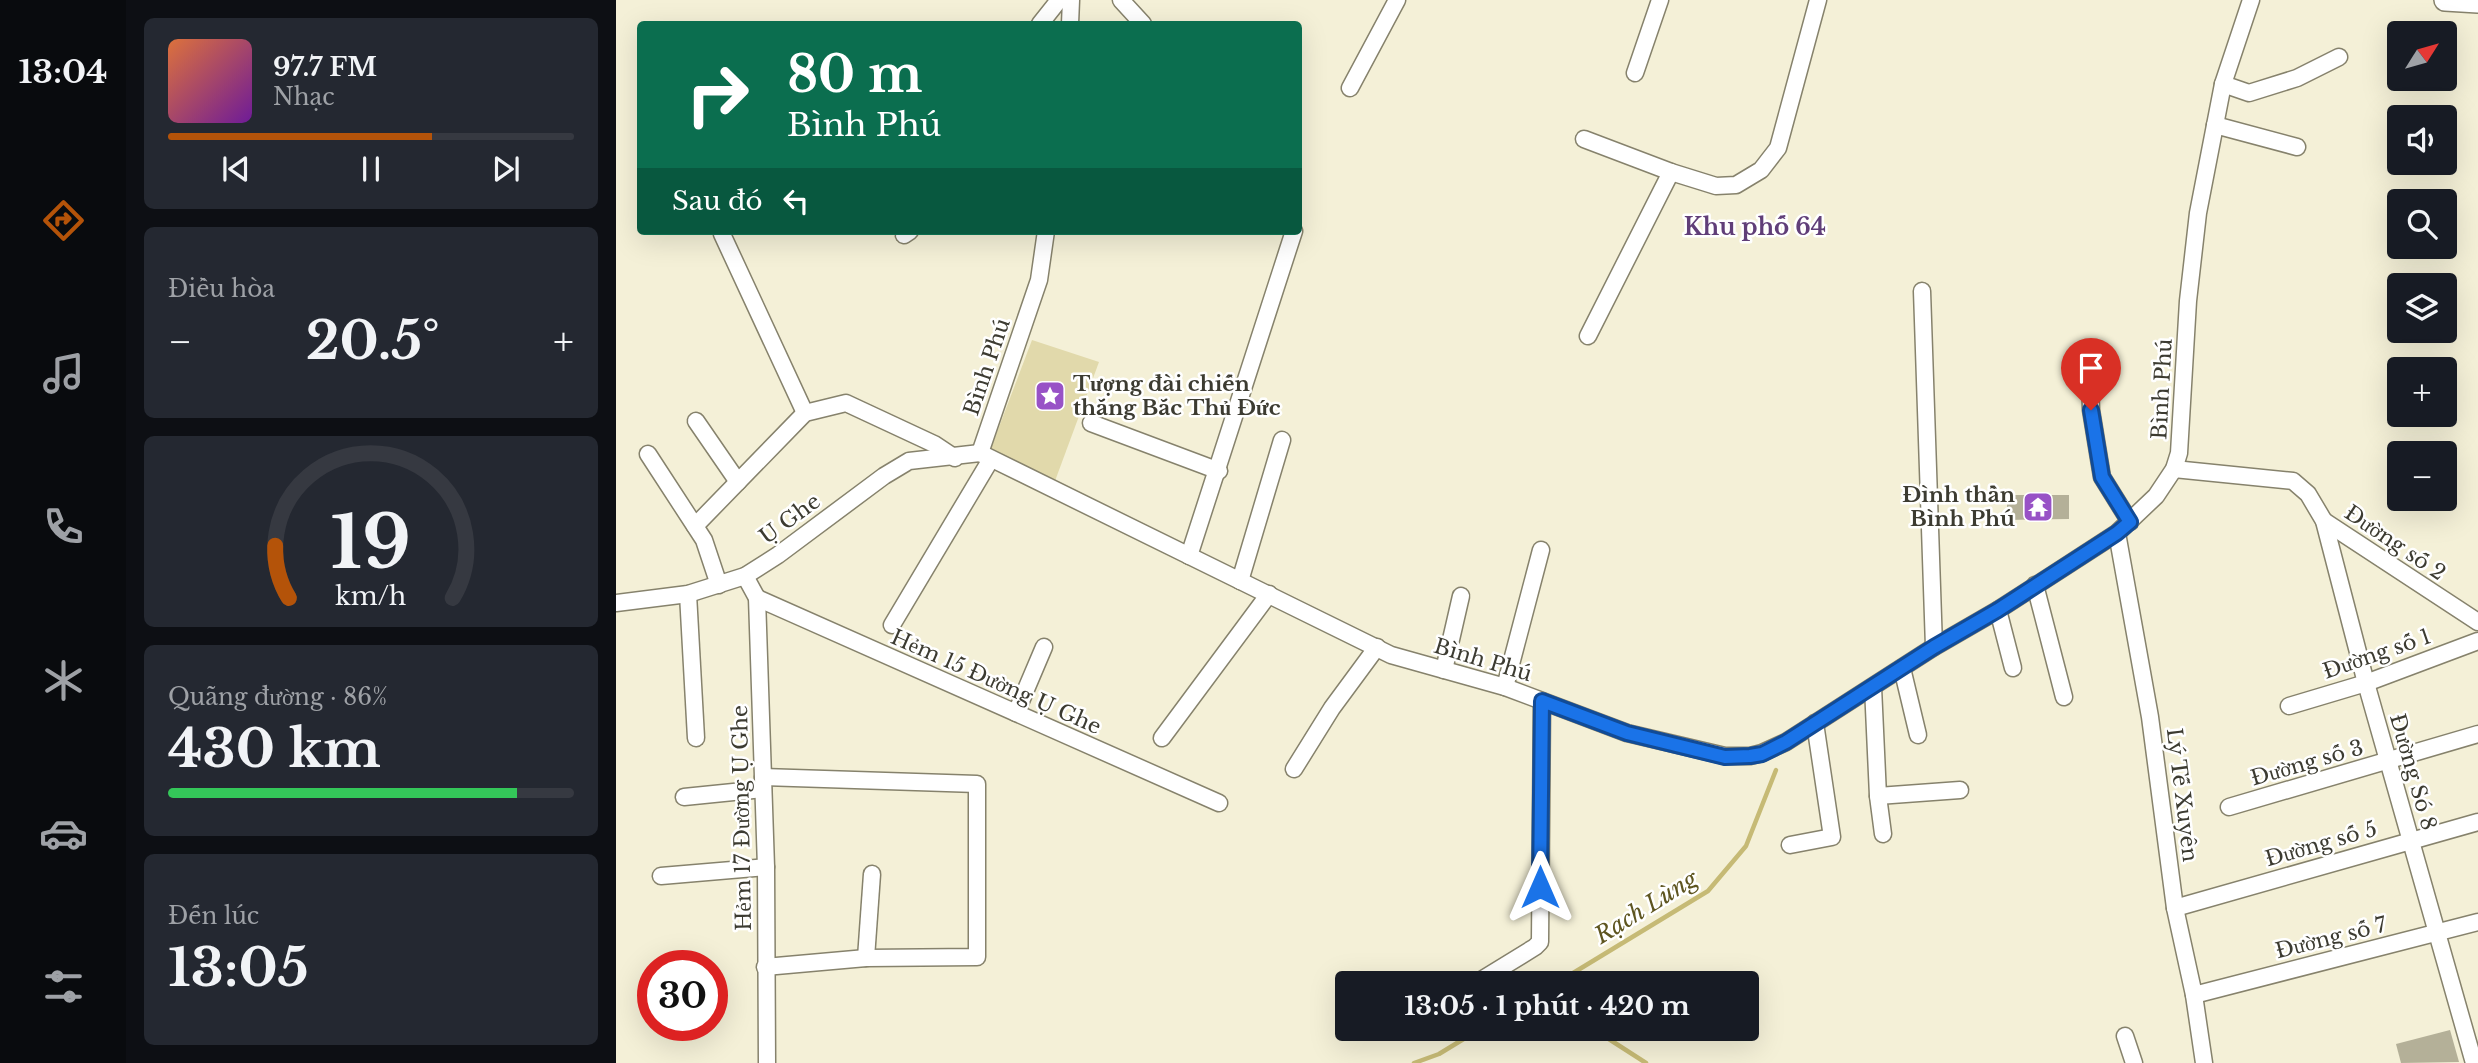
<!DOCTYPE html>
<html lang="vi">
<meta charset="utf-8">
<style>
:root{--surface:#171b24;--page:#242831;--text:#f1f3f6;--muted:#9ea1a6;--line:#363941;--accent:#b45309}
body{margin:0;font-family:"Libre Baskerville",serif;background:var(--page);color:var(--text);height:100vh;display:flex;flex-direction:column;font-size:26px;white-space:nowrap}
*{box-sizing:border-box;margin:0}
p{font-size:23px;color:var(--muted)}
.icon{flex:none;width:38px;height:38px;fill:none;stroke:currentColor;stroke-width:2;stroke-linecap:round;stroke-linejoin:round}
.map{position:relative;flex:1;overflow:hidden}
.sheet{display:flex;flex-direction:column;gap:18px;padding:18px;background:#0d0f14;width:490px}
.sheet>*{flex:none}
.banner{position:absolute;left:21px;top:21px;width:665px;height:214px;border-radius:7px;box-shadow:0 7px 28px #0002;background:#0b6e4f;color:#fff;overflow:hidden}
.needle{width:46px;rotate:53deg}
.tools{position:absolute;left:1771px;top:21px;display:grid;gap:14px}
.tools a{display:grid;place-items:center;width:70px;height:70px;border-radius:7px;background:var(--surface);box-shadow:0 7px 28px #0002;font-size:35px}
.speed{position:absolute;left:21px;top:950px;display:flex;gap:14px;font-size:35px;font-weight:700;text-align:center}
.speed>*{display:grid;place-content:center;width:91px;height:91px;border-radius:50%;background:var(--surface);box-shadow:0 7px 28px #0002;line-height:1}
.speed .limit{border:10px solid #d22;background:#fff;color:#111}
.pin{position:absolute;display:grid;place-items:center;width:60px;height:60px;color:#fff;margin:-72px -30px;border-radius:50% 50% 50% 0;rotate:-45deg;box-shadow:0 0 7px #0007}
.pin .icon{rotate:45deg}
.me{position:absolute;width:77px;margin:-38px;rotate:0deg;stroke-linejoin:round;filter:drop-shadow(0 0 5px #0008)}
.turn{display:flex;align-items:center;gap:24px;height:147px;padding:0 35px;font-size:32px}
.turn .icon{width:91px;height:91px;stroke-width:2.5}
.turn b{display:block;font-size:49px;line-height:60px}
.then{display:flex;align-items:center;height:66px;padding:0 35px;background:#0003;gap:14px;font-size:26px}
.big{font-size:52px;font-weight:700;line-height:1.1}
.sheet .widget{flex:1;display:flex;flex-direction:column;justify-content:center;gap:10px;min-width:0;padding:0 24px;border-radius:10px;background:var(--page)}
.sheet .dial{align-items:center;gap:0}
.dial svg{height:182px;overflow:visible;fill:none;stroke:var(--line);stroke-width:7;stroke-linecap:round;text-anchor:middle}
.dial text{fill:var(--text);stroke:none}
.song{display:flex;align-items:center;gap:21px}
.cover{width:84px;height:84px;border-radius:10px;background:linear-gradient(135deg,hsl(20 70% 55%),hsl(280 70% 35%))}
.played{height:7px;border-radius:4px;background:linear-gradient(90deg,var(--accent) 65%,var(--line) 65%)}
.keys{display:flex;justify-content:space-around;direction:ltr}
.heat{display:flex;justify-content:space-between;align-items:center;font-size:38px;direction:ltr}
.charge{height:10px;border-radius:5px;background:linear-gradient(90deg,#34c759 86%,var(--line) 0)}
.trip{position:absolute;left:719px;top:971px;width:424px;height:70px;border-radius:7px;background:var(--surface);box-shadow:0 7px 28px #0002;font-weight:700;line-height:70px;text-align:center}
main{display:flex;flex:1;min-height:0}
.tab-bar{display:flex;flex-direction:column;width:126px;justify-content:space-around;align-items:center;background:#090b0e;color:var(--muted)}
.tab-bar .icon{width:49px;height:49px}
.tab-bar .selected{color:var(--accent)}
.tab-bar b{font-size:32px;color:var(--text)}
.map>svg:first-child{display:block}
</style>
<main>
<nav class="tab-bar">
<b>13:04</b>
<svg class="icon selected" aria-label="directions" viewBox="0 0 24 24"><path d="M12 3l9 9-9 9-9-9zM9 14v-3h6M13 9l2 2-2 2"/></svg>
<svg class="icon" aria-label="music" viewBox="0 0 24 24"><path d="M9 18V5l10-2v13"/><circle cx="6" cy="18" r="3"/><circle cx="16" cy="16" r="3"/></svg>
<svg class="icon" aria-label="phone" viewBox="0 0 24 24"><path d="M5 4h4l2 5-3 2q2 4 5 5l2-3 5 2v4C11 20 4 13 5 4z"/></svg>
<svg class="icon" aria-label="climate" viewBox="0 0 24 24"><path d="M12 3v18M4 7l16 10M4 17L20 7"/></svg>
<svg class="icon" aria-label="car" viewBox="0 0 24 24"><path d="M5 17H2v-5l4-1 3-4h7l3 4 3 1v5h-3M9 17h6M6 11h13"/><circle cx="7" cy="17" r="2"/><circle cx="17" cy="17" r="2"/></svg>
<svg class="icon" aria-label="filters" viewBox="0 0 24 24"><path d="M4 7h16M4 17h16"/><circle cx="9" cy="7" r="2"/><circle cx="15" cy="17" r="2"/></svg>
</nav>
<section class="sheet">
<div class="widget">
<div class="song"><i class="cover"></i><div><b>97.7 FM</b><p>Nhạc</p></div></div>
<div class="played"></div>
<div class="keys"><svg class="icon" aria-label="previous" viewBox="0 0 24 24"><path d="M18 5L8 12l10 7zM5 5v14"/></svg><svg class="icon" aria-label="pause" viewBox="0 0 24 24"><path d="M8 5v14M16 5v14"/></svg><svg class="icon" aria-label="next" viewBox="0 0 24 24"><path d="M6 5l10 7-10 7zM19 5v14"/></svg></div>
</div>
<div class="widget"><p>Điều hòa</p>
<div class="heat"><a>−</a><b class="big">20.5°</b><a>+</a></div>
</div>
<div class="widget dial"><svg viewBox="0 0 100 80">
<path d="M14 69A42 42 0 1 1 86 69"/>
<path d="M14 69A42 42 0 0 1 8 46" stroke="#b45309"/>
<text x="50" y="56" font-size="32" font-weight="700">19</text>
<text x="50" y="72" font-size="11">km/h</text>
</svg></div>
<div class="widget"><p>Quãng đường · 86%</p><b class="big">430 km</b><div class="charge"></div></div>
<div class="widget"><p>Đến lúc</p><b class="big">13:05</b></div>
</section>
<div class="map">
<svg width="1862" height="1063" viewBox="0 0 1862 1063">
<rect width="100%" height="100%" fill="#f4f0d7"/>
<polygon fill="#e1d9ab" points="416,340 483,362 439,481 379,453 375,448"/>
<g fill="none" stroke-linecap="round" stroke-linejoin="round">
<g stroke="#c6ba75" stroke-width="4.5">
<polyline points="939,984 1092,891 1130,846 1160,770"/>
<polyline points="965,1029 985,1034 1030,1063"/>
<polyline points="798,1063 823,1054 864,1029"/>
</g>
</g>
<g fill="#b4b098">
<polygon points="1391,495 1453,495 1453,519 1391,520"/>
<polygon points="1834,1030 1843,1062 1785,1063 1780,1044"/>
</g>
<g fill="none" stroke-linecap="round" stroke-linejoin="round">
<g stroke="#86826c" stroke-width="19">
<g id="minor">
<polyline points="505,0 527,24"/>
<polyline points="424,24 443,0"/>
<polyline points="454,24 455,0"/>
<polyline points="1019,73 1044,0"/>
<polyline points="1607,84 1633,93 1681,78 1723,57"/>
<polyline points="734,88 781,0"/>
<polyline points="1599,125 1681,147"/>
<polyline points="968,139 1055,172"/>
<polyline points="106,234 189,413"/>
<polyline points="288,235 294,231"/>
<polyline points="1306,291 1318,647"/>
<polyline points="972,336 1055,172 1100,186 1120,185 1145,170 1162,148 1202,0"/>
<polyline points="1474,379 1475,410 1486,477 1514,522"/>
<polyline points="80,421 122,482"/>
<polyline points="475,423 603,471"/>
<polyline points="364,453 775,655 889,687 1011,733 1109,756 1134,756 1146,753 1170,742 1318,647 1382,610 1501,533 1540,496 1558,469 1563,453 1572,301 1582,213 1607,84 1635,0"/>
<polyline points="364,453 423,280 430,231"/>
<polyline points="32,454 88,540 103,585"/>
<polyline points="1558,469 1677,481 1692,494 1708,521 1750,683 1858,1063"/>
<polyline points="1708,521 1862,622"/>
<polyline points="79,526 189,413 230,403 318,444 339,458"/>
<polyline points="1501,533 1534,717 1559,908 1578,995 1588,1063"/>
<polyline points="573,556 678,231"/>
<polyline points="129,576 141,598 150,867 151,1063"/>
<polyline points="624,581 666,440"/>
<polyline points="1419,585 1448,697"/>
<polyline points="72,594 80,738"/>
<polyline points="141,598 603,803"/>
<polyline points="0,603 72,594 129,576 162,555 268,476 293,461 364,453"/>
<polyline points="1382,610 1397,668"/>
<polyline points="276,625 375,459"/>
<polyline points="1286,668 1302,735"/>
<polyline points="828,670 845,596"/>
<polyline points="889,687 925,550"/>
<polyline points="1257,687 1262,796 1267,834"/>
<polyline points="1673,706 1750,683 1862,641"/>
<polyline points="400,713 428,647"/>
<polyline points="546,738 653,594"/>
<polyline points="678,769 716,708 761,647"/>
<polyline points="147,777 361,784 361,957 250,958 149,967"/>
<polyline points="1262,796 1344,790"/>
<polyline points="68,797 147,789"/>
<polyline points="1613,807 1862,734"/>
<polyline points="1174,845 1216,837 1199,723"/>
<polyline points="45,876 150,867"/>
<polyline points="1559,908 1862,822"/>
<polyline points="250,958 256,874"/>
<polyline points="862,982 919,947 924,942 926,701"/>
<polyline points="1578,995 1862,922"/>
<polyline points="1509,1036 1518,1063"/>
</g>
</g>
<g stroke="#86826c" stroke-width="24">
<polyline id="secondary" points="1829,0 1862,2"/>
</g>
<use href="#minor" stroke="#fff" stroke-width="16"/>
<use href="#secondary" stroke="#fff" stroke-width="21"/>
</g>
<g fill="none" stroke-linecap="round" stroke-linejoin="round">
<g stroke="#114b97" stroke-width="18">
<polyline id="route" points="924,887 926,701 1011,733 1109,757 1134,756 1146,754 1170,742 1318,647 1382,610 1501,533 1514,522 1486,477 1475,410"/>
</g>
<use href="#route" stroke="#1a73e8" stroke-width="12"/>
</g>
<defs>
<g id="sight-square" transform="scale(1.575)"><rect x="-9" y="-9" width="18" height="18" rx="4" fill="#9852c6" stroke="#fff"/><path d="M0-6L1.8-2.2L6-1.7L2.9 1.2L3.7 5.4L0 3.3L-3.7 5.4L-2.9 1.2L-6-1.7L-1.8-2.2Z" fill="#fff"/></g>
<g id="temple-square" transform="scale(1.575)"><rect x="-9" y="-9" width="18" height="18" rx="4" fill="#9852c6" stroke="#fff"/><path d="M0-6L5-2H3V0L6.5 2.5H4V6H1.5V3h-3V6H-4V2.5H-6.5L-3 0V-2H-5Z" fill="#fff"/></g>
</defs>
<g fill-rule="evenodd">
<use href="#sight-square" x="434" y="396"/>
<use href="#temple-square" x="1422" y="507"/>
</g>
<g text-anchor="middle" dominant-baseline="central" stroke-width="5" stroke-linejoin="round" paint-order="stroke">
<g font-size="21" fill="#3c3b31" stroke="#fff">
<text transform="translate(371 367) rotate(-71)">Bình Phú</text>
<text transform="translate(1546 389) rotate(-87)">Bình Phú</text>
<text transform="translate(174 519) rotate(-36)">Ụ Ghe</text>
<text transform="translate(1779 543) rotate(34)">Đường số 2</text>
<text transform="translate(1761 654) rotate(-19)">Đường số 1</text>
<text transform="translate(867 660) rotate(17)">Bình Phú</text>
<text transform="translate(380 682) rotate(24)">Hẻm 15 Đường Ụ Ghe</text>
<text transform="translate(1691 763) rotate(-16)">Đường số 3</text>
<text transform="translate(1797 772) rotate(74)">Đường Só 8</text>
<text transform="translate(1566 795) rotate(83)">Lý Tế Xuyên</text>
<text transform="translate(126 818) rotate(-91)">Hẻm 17 Đường Ụ Ghe</text>
<text transform="translate(1705 844) rotate(-16)">Đường số 5</text>
<text transform="translate(1715 938) rotate(-14)">Đường số 7</text>
</g>
<g font-size="21" font-weight="bold" fill="#3c3b31" stroke="#fff" text-anchor="start">
<text x="457" y="384">Tượng đài chiến<tspan x="457" dy="24">thắng Bắc Thủ Đức</tspan></text>
<text x="1399" y="495" text-anchor="end">Đình thần<tspan x="1399" dy="24">Bình Phú</tspan></text>
</g>
<g font-size="23" font-weight="bold" fill="#603e78" stroke="#fff">
<text x="1139" y="227">Khu phố 64</text>
</g>
<g font-size="23" font-style="italic" fill="#5e5520" stroke="#fff">
<text transform="translate(1030 907) rotate(-32)">Rạch Lùng</text>
</g>
</g>
</svg>
<div class="tools">
<a><svg class="needle" viewBox="-14 -14 28 28"><path d="M0-13l5 13h-10z" fill="#e53935"/><path d="M0 13l5-13h-10z" fill="#9ea1a6"/></svg></a>
<a><svg class="icon" aria-label="sound" viewBox="0 0 24 24"><path d="M4 9h4l5-4v14l-5-4H4zM17 9q2 3 0 6"/></svg></a>
<a><svg class="icon" aria-label="search" viewBox="0 0 24 24"><circle cx="10" cy="10" r="6"/><path d="M15 15l6 6"/></svg></a>
<a><svg class="icon" aria-label="layers" viewBox="0 0 24 24"><path d="M12 4l9 5-9 5-9-5zM3 14l9 5 9-5"/></svg></a>
<a>+</a>
<a>−</a>
</div>
<div class="speed"><div class="limit">30</div></div>
<div class="pin" style="left:1475px;top:410px;background:#d93025"><svg class="icon" aria-label="arrive" viewBox="0 0 24 24"><path d="M6 21V4h12l-3 4 3 4H6"/></svg></div>
<svg class="me" style="left:924px;top:887px" viewBox="-20 -20 40 40"><path d="M0-17L14 15 0 8-14 15z" fill="#1a73e8" stroke="#fff" stroke-width="4"/></svg>
<div class="trip">13:05 · 1 phút · 420 m</div>
<div class="banner">
<div class="turn"><svg class="icon" aria-label="right" viewBox="0 0 24 24"><path d="M7 20v-9h11M14 6l5 5-5 5"/></svg><div><b>80 m</b>Bình Phú</div></div>
<div class="then">Sau đó<svg class="icon" aria-label="left" viewBox="0 0 24 24"><path d="M17 20v-9H6M10 6l-5 5 5 5"/></svg></div>
</div>
</div>
</main>
